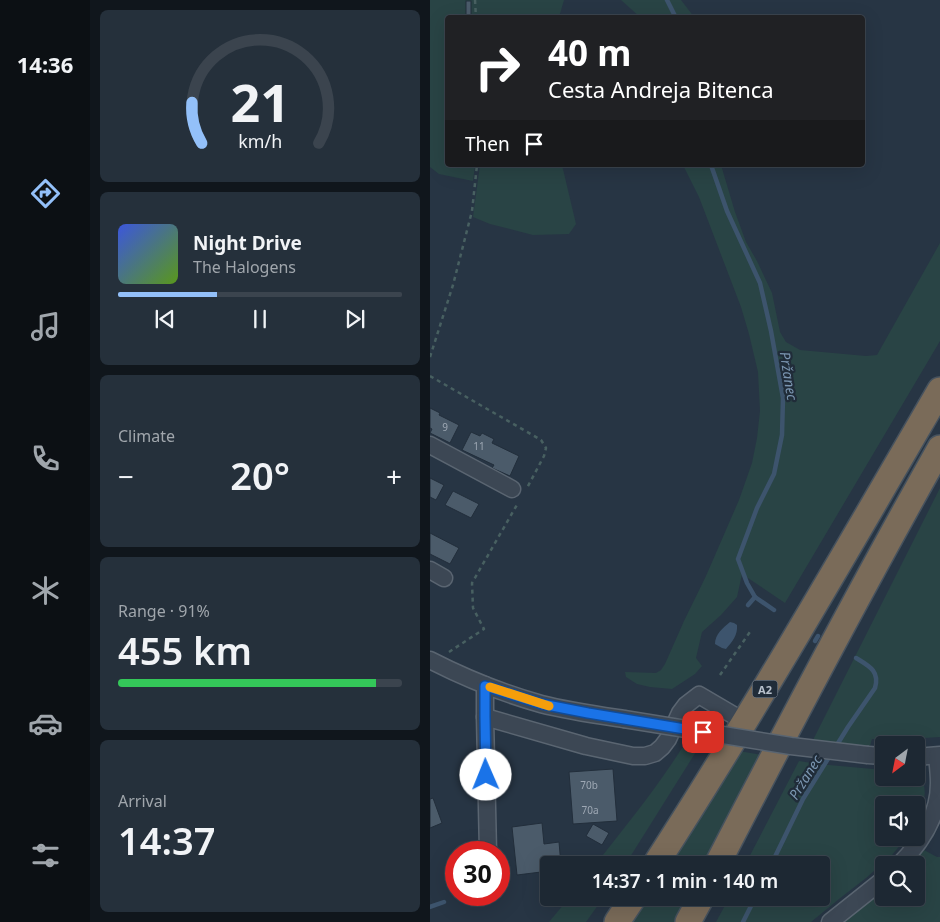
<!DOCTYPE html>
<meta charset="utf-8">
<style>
:root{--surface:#1d2833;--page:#25303b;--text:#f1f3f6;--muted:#a0a6ac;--line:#3b444e;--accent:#93c0f9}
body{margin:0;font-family:"Noto Sans",sans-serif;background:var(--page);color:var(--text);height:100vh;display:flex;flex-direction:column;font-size:19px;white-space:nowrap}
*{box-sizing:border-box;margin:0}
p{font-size:16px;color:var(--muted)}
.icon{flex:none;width:28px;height:28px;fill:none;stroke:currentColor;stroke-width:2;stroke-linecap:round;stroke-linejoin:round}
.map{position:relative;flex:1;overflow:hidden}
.panel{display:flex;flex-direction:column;gap:10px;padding:10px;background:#10161c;width:340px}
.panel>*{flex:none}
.hud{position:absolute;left:15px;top:15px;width:420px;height:152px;border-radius:5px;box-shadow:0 5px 20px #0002,0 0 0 1px var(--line);background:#202124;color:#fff;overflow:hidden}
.needle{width:32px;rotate:212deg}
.tools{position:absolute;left:445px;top:736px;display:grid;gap:10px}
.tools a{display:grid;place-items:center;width:50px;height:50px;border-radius:5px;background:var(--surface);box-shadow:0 5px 20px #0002,0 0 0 1px var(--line);font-size:25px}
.speed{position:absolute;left:15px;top:841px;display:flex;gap:10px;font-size:25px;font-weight:700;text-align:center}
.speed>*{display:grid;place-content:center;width:65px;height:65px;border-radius:50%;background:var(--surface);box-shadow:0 5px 20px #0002,0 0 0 1px var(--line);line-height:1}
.speed .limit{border:8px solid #d22;background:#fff;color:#111}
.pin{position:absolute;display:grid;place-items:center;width:42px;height:42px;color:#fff;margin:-21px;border-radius:10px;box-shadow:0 2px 8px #0006}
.me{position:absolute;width:55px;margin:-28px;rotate:359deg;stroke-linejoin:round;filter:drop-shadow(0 0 4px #0008)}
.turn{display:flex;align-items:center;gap:18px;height:105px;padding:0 20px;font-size:22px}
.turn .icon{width:65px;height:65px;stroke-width:2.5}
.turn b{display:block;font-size:35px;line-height:42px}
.then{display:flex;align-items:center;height:48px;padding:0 20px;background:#0003;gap:10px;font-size:19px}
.big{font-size:38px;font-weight:600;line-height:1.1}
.panel .widget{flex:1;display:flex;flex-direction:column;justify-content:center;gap:8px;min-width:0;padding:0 18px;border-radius:8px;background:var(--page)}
.panel .dial{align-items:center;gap:0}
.dial svg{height:130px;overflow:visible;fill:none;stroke:var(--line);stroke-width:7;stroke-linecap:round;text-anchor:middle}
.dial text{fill:var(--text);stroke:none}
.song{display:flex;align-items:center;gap:15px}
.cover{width:60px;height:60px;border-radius:8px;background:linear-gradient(135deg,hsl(230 70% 55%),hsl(90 70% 35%))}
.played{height:5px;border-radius:2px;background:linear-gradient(90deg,var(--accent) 35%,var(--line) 35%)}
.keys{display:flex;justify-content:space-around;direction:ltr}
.heat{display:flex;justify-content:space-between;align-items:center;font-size:28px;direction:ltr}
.charge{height:8px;border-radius:4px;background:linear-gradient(90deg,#34c759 91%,var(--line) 0)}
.trip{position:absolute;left:110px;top:856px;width:290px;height:50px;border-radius:5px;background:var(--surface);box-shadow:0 5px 20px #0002,0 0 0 1px var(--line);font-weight:600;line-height:50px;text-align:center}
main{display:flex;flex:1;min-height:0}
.tabs{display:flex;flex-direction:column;width:90px;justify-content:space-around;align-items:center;background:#0c1014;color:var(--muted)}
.tabs .icon{width:35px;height:35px}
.tabs .on{color:var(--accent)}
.tabs b{font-size:22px;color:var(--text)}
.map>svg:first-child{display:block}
</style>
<main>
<nav class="tabs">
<b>14:36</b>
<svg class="icon on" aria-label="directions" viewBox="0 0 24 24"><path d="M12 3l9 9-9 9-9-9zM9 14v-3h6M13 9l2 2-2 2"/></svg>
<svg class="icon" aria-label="music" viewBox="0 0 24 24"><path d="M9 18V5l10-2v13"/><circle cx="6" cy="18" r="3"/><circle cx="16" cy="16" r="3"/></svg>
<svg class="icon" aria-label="phone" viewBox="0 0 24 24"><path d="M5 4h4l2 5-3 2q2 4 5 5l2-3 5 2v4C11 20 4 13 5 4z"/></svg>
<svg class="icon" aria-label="climate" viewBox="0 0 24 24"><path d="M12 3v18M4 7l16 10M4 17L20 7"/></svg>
<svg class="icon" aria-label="car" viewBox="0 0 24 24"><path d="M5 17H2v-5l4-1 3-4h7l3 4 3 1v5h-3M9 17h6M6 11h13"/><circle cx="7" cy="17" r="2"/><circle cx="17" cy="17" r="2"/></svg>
<svg class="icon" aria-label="filters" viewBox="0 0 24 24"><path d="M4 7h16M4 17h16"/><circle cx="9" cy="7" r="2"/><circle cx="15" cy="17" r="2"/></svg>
</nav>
<section class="panel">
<div class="widget dial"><svg viewBox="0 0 100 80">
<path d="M14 69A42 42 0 1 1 86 69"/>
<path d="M14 69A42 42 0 0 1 8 44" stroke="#93c0f9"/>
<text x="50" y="56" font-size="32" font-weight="700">21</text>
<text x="50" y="72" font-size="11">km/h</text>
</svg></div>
<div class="widget">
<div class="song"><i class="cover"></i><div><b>Night Drive</b><p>The Halogens</p></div></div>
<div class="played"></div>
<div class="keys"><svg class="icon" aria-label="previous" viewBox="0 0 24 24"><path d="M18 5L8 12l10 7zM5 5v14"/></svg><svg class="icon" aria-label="pause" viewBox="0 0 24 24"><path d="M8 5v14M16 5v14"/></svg><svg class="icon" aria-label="next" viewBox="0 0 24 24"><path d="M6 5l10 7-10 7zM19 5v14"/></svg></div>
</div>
<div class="widget"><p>Climate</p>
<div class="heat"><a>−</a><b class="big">20°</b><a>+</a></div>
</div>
<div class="widget"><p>Range · 91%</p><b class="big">455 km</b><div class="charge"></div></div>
<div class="widget"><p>Arrival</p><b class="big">14:37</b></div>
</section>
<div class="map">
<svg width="510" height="922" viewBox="0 0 510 922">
<rect width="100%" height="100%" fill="#273544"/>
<g fill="#294445">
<polygon points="0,0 134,0 129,17 18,18 18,165 45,165 43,181 9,174 0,167"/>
<polygon points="191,0 251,0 264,17 210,17"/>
<polygon points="50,165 132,165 146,224 139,234 103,235 60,224 43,217"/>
<polygon points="253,165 291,165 305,212 316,242 327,261 342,293 350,332 356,342 370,350 436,356 447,355 510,243 510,341 355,603 312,574 307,597 291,615 272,632 266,658 272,666 265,674 242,689 220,687 207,684 196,677 195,672 226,673 231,670 235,664 254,621 276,576 309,500 322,463 327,438 330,411 328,372 319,334 311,307 269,197"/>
<polygon points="510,488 510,737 460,740 442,739 440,746 382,742"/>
<path d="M269 747 195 865H165C195 827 226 789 252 748Z"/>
<polygon points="309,751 332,755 276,865 236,865"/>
<path d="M369 761 388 764 454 770V778H486L487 774C501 787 493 806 486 821V805H454V838H476L462 855 436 878 409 899 381 922H286L299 898H391V865H315Z"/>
<polygon points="494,850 507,857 510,857 510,922 412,922 454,888 454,898 486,898 486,865 481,865"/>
<polygon points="139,898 173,898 156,922 119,922"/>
<polygon points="215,898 259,898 247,922 199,922"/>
</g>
<path fill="#3d546d" d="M300 622 304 623 307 625C308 635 302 642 296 649L292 648 285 644C285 634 293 628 300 622Z"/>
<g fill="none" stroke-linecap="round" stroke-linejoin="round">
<g stroke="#3d546d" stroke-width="4.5">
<polyline points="237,0 246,18"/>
<polyline points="281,165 297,211 330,283 341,331 353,398 352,435 344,474 327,508 308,559 317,583 325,597 344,610"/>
<polyline points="318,605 325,597"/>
<polyline points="385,641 388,636"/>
<path d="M405 748 418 727 445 688C450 671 439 666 426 658"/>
<polyline points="341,865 373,799 401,754"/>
<polyline points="0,907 14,902"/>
<polyline points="313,922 325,898"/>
</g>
</g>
<g fill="#4b5b6a" stroke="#222e3b">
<rect x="36" y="1" width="5" height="17"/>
<polygon points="0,408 10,413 9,415 29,425 20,443 0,433 2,429 0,428"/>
<polygon points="41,432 50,436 52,433 64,439 62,443 89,456 80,476 62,468 64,465 32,450"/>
<polygon points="0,478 14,485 6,500 0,497"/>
<polygon points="23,491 49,504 41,518 15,505"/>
<polygon points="0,533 29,548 20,564 0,554"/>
<polygon points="183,769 187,821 143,824 139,772"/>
<polygon points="3,798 12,823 0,828 0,799"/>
<polygon points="112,823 114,844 129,842 131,865 119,865 119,871 87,875 82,827"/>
<polygon points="163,824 179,833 172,845 156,836"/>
</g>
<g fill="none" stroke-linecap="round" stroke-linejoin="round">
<g stroke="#5a6571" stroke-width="19">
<g id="minor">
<polyline points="0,445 82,489"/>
<polyline points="0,570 14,578"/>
<path d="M0 660C35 678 72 693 111 704 138 711 167 715 194 719"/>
<polyline points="55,685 55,717 58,852"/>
<polyline points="55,717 156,746 203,756 215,756 225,753 232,747 238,739 250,713 256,705 269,695 315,722"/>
<polyline points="438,755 454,756"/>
<polyline points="486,757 510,755"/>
<path d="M469 865C491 843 509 815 509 783 509 774 508 765 507 756"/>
<polyline points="400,922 454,879"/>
</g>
</g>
<g stroke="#46525e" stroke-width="28">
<g id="highway">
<path d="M225 865C325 710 417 550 510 390"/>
<path d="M287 865C359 725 433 585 510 448"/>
<polyline points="187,922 203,898"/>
<polyline points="258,922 271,898"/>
</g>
</g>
<g stroke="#486061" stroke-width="2.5" stroke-dasharray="4 4" stroke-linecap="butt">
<polyline points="45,0 46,18"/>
<polyline points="0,357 23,285 42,211 47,165"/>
<polyline points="0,376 111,440 116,448 114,456 97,488"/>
<polyline points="19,652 54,629 43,608 42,583 88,503"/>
<polyline points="290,675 322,629"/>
</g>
<use href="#minor" stroke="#3c4754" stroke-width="16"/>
<use href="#highway" stroke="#7a6b59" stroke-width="25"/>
<g stroke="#5a6571" stroke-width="19" stroke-linecap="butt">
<polyline id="minor-bridge" points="194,719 361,746 438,755"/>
</g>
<use href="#minor-bridge" stroke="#3c4754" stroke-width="16"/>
</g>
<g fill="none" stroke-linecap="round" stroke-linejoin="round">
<g stroke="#114b97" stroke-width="12">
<polyline id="route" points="56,775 55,717 55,686 112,704 158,713 273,732"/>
</g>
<use href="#route" stroke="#1a73e8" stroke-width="9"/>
<polyline stroke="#f59e0b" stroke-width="9" points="60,687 119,706"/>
</g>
<g text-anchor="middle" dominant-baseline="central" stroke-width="4.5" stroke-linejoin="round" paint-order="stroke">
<g font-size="10" fill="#9ea8b4">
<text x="15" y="427">9</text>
<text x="49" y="446">11</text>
<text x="159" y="785">70b</text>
<text x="160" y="810">70a</text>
</g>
<rect fill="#202c39" stroke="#8b95a1" stroke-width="1" x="322.5" y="680.5" width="25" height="17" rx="4"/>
<g font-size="11" font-weight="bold" fill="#b9c2cd">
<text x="335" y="689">A2</text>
</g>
<g font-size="14" font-style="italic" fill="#7a95b0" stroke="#202c39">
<text transform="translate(359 376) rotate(81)">Pržanec</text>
<text transform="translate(375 777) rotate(-58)">Pržanec</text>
</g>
</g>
</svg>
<div class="tools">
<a><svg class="needle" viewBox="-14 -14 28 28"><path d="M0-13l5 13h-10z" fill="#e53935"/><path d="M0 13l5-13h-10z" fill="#a0a6ac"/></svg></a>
<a><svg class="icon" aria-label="sound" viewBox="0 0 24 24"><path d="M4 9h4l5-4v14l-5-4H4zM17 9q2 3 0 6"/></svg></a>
<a><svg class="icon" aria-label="search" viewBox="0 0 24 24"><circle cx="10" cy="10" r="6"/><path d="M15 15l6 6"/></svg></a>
</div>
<div class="speed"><div class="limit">30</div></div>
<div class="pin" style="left:273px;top:732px;background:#d93025"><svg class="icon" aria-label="arrive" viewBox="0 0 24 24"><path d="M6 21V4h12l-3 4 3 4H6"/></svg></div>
<svg class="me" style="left:56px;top:775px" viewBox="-20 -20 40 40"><circle r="19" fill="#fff"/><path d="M0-13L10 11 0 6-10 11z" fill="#1a73e8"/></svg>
<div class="trip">14:37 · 1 min · 140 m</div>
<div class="hud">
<div class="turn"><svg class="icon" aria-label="right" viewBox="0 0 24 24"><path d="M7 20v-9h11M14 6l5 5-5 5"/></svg><div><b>40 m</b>Cesta Andreja Bitenca</div></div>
<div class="then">Then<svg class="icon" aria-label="arrive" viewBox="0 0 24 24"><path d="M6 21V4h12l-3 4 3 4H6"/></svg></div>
</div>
</div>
</main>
